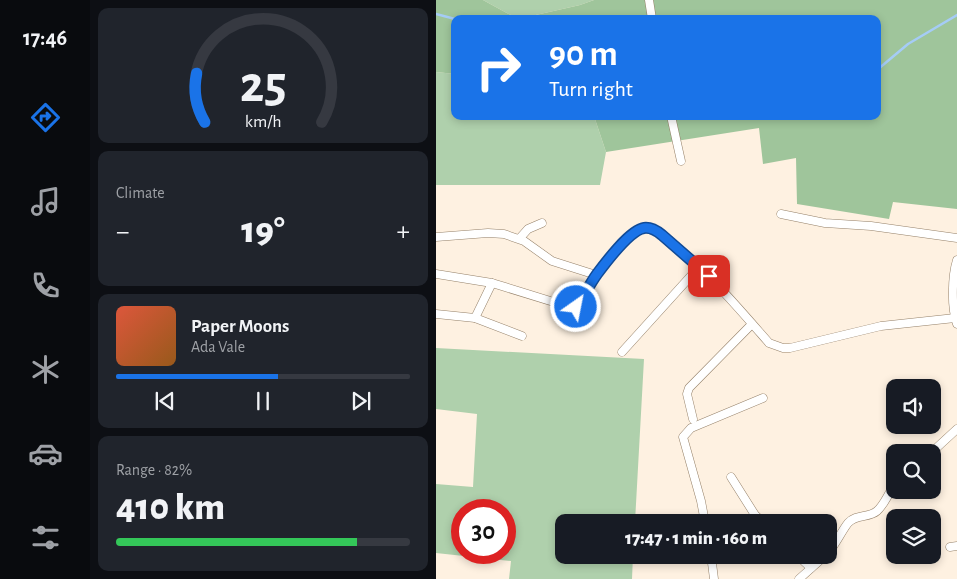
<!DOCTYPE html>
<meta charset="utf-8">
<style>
:root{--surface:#171b24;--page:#20242c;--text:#f1f3f6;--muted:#9ea1a6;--line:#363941;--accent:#1a73e8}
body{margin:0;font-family:"Alegreya Sans",sans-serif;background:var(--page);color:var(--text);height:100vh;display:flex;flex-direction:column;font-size:19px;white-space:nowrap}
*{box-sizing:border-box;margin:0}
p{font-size:16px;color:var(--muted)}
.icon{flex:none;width:28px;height:28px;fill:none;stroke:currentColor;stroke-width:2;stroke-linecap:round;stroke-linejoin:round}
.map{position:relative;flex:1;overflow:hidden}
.panel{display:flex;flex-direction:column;gap:8px;padding:8px;background:#0d0f14;width:346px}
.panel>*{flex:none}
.guide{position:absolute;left:15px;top:15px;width:430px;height:105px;border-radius:10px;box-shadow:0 2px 8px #0003;background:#1a73e8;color:#fff;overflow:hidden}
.fabs{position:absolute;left:450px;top:379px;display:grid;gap:10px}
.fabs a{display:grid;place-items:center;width:55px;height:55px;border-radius:10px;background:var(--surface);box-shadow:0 2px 8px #0003;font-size:25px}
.speed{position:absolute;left:15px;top:499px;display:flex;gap:10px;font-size:25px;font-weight:700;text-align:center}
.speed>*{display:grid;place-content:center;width:65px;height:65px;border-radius:50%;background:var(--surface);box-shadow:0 2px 8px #0003;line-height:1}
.speed .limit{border:8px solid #d22;background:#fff;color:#111}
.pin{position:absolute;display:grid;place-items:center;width:42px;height:42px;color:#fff;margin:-21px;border-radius:10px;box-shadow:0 2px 8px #0006}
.me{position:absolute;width:55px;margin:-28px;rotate:33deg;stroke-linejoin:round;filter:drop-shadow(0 0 4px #0008)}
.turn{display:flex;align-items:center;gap:18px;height:105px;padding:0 15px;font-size:22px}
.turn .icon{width:65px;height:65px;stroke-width:2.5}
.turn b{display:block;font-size:35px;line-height:42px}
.big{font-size:38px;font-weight:800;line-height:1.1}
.panel .card{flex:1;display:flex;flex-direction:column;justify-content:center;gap:8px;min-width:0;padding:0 18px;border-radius:10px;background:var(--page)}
.panel .dial{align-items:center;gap:0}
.dial svg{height:130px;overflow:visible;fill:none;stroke:var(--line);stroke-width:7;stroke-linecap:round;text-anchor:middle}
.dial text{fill:var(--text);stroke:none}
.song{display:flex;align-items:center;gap:15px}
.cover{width:60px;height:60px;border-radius:8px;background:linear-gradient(135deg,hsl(10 70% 55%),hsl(30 70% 35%))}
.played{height:5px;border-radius:2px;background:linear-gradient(90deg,var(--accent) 55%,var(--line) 55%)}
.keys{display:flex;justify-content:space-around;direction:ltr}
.heat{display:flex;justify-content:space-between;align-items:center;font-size:28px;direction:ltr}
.charge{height:8px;border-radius:4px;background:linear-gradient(90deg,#34c759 82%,var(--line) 0)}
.trip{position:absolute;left:119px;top:514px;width:282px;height:50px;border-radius:10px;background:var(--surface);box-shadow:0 2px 8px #0003;font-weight:800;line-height:50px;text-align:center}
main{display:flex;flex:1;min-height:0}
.dock{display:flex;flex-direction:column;width:90px;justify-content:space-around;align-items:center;background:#090b0e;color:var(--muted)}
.dock .icon{width:35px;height:35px}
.dock .selected{color:var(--accent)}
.dock b{font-size:22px;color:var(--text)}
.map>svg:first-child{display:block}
</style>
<main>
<nav class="dock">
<b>17:46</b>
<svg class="icon selected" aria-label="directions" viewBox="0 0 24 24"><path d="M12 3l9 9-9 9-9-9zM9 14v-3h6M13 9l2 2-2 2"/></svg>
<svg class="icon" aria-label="music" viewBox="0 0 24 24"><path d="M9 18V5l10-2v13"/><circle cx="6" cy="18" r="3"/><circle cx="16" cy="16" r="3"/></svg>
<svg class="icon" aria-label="phone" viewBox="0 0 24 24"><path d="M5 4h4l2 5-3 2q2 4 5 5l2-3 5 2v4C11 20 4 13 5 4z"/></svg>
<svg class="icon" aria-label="climate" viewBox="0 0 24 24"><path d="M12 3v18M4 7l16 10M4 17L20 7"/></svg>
<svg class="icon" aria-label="car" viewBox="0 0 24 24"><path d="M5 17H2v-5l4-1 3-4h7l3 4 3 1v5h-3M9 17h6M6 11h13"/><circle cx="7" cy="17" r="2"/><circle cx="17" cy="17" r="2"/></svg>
<svg class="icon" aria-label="filters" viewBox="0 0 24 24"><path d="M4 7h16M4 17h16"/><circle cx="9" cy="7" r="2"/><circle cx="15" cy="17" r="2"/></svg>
</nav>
<section class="panel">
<div class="card dial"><svg viewBox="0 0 100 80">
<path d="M14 69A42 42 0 1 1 86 69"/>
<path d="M14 69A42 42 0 0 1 9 39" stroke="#1a73e8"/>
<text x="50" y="56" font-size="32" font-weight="700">25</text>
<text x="50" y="72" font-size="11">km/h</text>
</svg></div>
<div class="card"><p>Climate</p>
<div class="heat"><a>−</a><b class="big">19°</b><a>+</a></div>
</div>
<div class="card">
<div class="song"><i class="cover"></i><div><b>Paper Moons</b><p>Ada Vale</p></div></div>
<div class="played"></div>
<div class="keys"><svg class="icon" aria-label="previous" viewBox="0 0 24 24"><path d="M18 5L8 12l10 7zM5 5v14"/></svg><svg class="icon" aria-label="pause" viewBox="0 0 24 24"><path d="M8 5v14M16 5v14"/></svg><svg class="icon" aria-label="next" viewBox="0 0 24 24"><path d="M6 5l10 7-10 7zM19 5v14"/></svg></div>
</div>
<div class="card"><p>Range · 82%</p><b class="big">410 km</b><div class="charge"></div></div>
</section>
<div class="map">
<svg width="521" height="579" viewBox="0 0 521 579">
<rect width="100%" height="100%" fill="#fef1e1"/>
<g fill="#afd0ac" fill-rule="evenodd">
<polygon points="47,0 158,0 144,5 82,19"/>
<polygon points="0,72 19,74 19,116 158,116 170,152 164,185 0,185"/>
<path d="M0 348 208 359 199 522H128V555H197L196 579H73L75 561 0 553V484L37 487 41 414 0 409ZM26 510H69V552H26Z"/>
</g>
<polygon fill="#9fc59b" points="0,0 47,0 82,19 144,5 158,0 521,0 521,209 457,202 453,219 361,204 360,158 327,164 323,128 170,152 158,116 441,116 441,19 19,19 19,74 0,72"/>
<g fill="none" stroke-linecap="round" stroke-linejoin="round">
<g stroke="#a5ccf6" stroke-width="2.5">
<polyline points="0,14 19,19"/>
<polyline points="441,70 472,44 521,15"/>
</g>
<g stroke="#958169" stroke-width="9">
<g id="minor">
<polyline points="213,0 216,19"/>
<polyline points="235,116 245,161"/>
<polyline points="345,214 389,223 435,226 521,238"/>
<polyline points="0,237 52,233 68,234 88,241 116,261 160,275"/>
<polyline points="84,238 92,229 106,223"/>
<path d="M521 260C516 276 515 307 521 324"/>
<path d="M0 274 56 283 137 308 142 305C155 284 182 239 204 229 209 227 215 228 219 230 229 235 238 244 246 252 278 279 305 311 333 343L347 348H354L445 326 519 318"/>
<polyline points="0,314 39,318 86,336"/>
<polyline points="39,318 56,283"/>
<polyline points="186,352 263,267"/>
<polyline points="257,419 251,394 253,388 316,324"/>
<polyline points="496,452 521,429"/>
<polyline points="295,477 319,515 327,522"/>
<polyline points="269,522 265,501 247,437 255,428 327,398"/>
<polyline points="514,547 521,546"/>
<path d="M392 553C400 544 405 532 412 523 420 514 433 518 441 511 449 504 452 493 459 485"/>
<polyline points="275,555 278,579"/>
<polyline points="361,555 375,568"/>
<polyline points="363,579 390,555"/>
</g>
</g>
<use href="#minor" stroke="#fff" stroke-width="8"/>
</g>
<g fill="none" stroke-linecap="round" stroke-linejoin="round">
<g stroke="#114b97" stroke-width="12">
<path id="route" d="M140 307C148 297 153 285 161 274 170 262 194 230 208 228 215 227 221 231 226 235L273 276"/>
</g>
<use href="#route" stroke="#1a73e8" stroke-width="9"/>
</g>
</svg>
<div class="fabs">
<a><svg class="icon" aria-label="sound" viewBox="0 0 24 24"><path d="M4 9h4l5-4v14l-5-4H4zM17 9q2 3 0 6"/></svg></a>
<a><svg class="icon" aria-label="search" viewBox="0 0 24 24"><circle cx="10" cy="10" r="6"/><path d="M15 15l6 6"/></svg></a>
<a><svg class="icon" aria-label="layers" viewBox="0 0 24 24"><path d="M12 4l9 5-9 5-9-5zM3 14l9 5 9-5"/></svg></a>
</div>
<div class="speed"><div class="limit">30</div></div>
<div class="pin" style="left:273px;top:276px;background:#d93025"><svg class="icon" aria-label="arrive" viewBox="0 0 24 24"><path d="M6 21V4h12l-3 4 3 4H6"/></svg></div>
<svg class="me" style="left:140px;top:307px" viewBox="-20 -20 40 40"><circle r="17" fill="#1a73e8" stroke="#fff" stroke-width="3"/><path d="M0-11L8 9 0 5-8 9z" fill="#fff"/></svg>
<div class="trip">17:47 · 1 min · 160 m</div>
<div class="guide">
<div class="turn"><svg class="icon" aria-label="right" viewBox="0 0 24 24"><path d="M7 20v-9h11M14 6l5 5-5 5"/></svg><div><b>90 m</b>Turn right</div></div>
</div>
</div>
</main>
